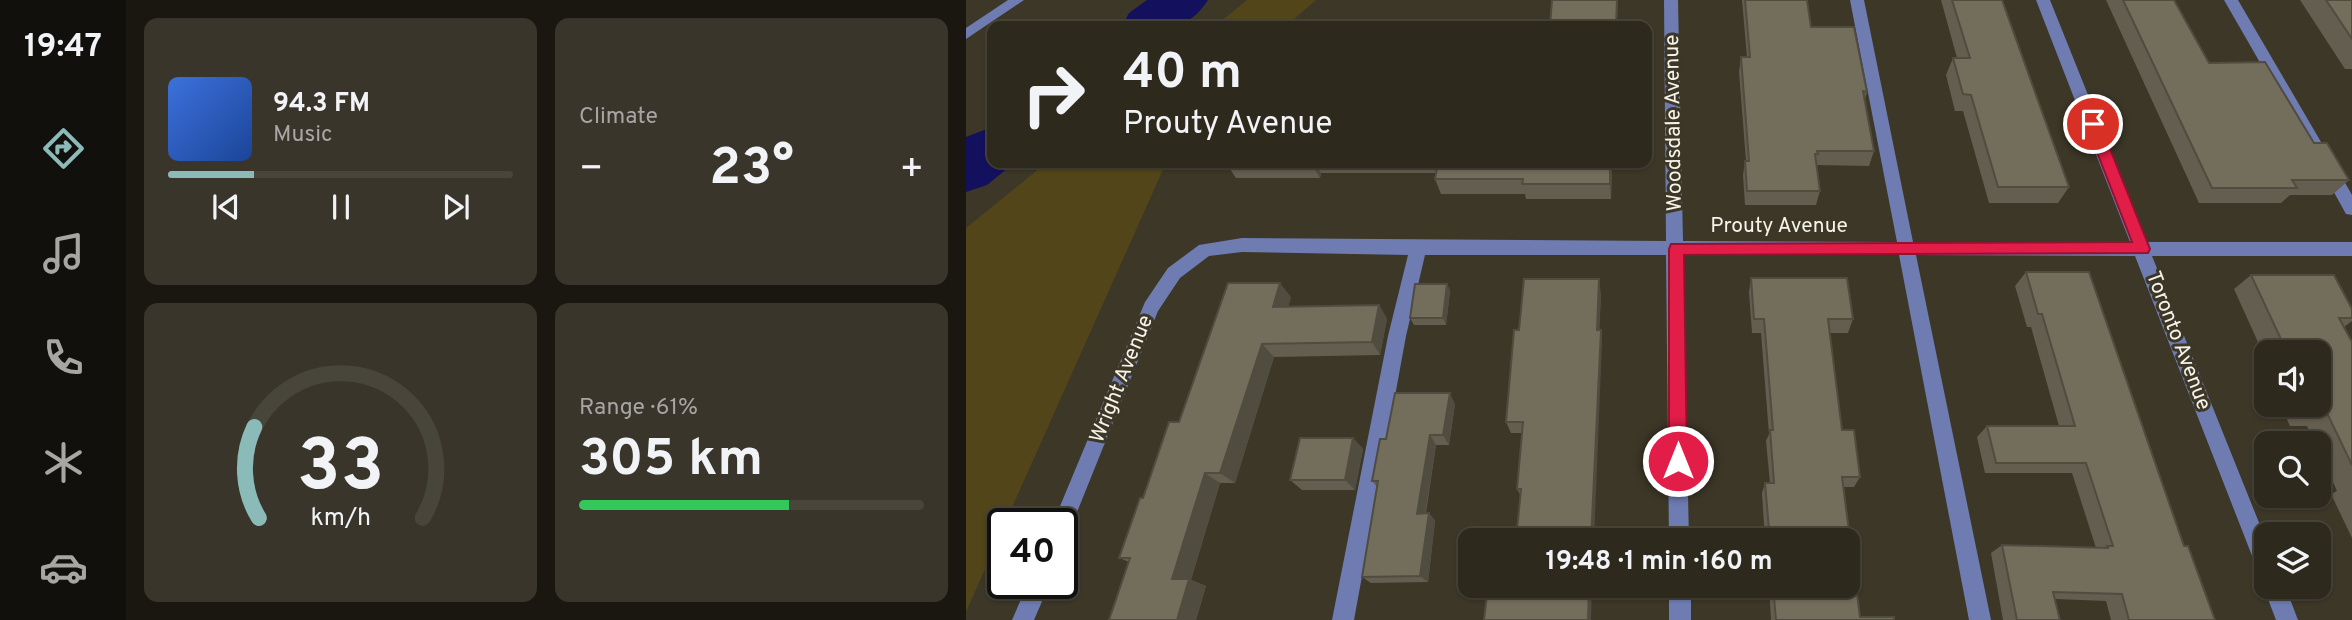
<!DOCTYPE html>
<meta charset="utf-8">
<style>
:root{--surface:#2d291d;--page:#39352a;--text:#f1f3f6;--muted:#a7a6a4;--line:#48453b;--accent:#8bbbb9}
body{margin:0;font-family:Overpass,sans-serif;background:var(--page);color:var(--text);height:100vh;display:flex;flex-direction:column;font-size:26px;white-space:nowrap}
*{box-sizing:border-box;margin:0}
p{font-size:23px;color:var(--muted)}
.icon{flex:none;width:38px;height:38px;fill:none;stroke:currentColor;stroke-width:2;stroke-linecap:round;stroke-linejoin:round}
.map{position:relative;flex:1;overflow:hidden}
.drawer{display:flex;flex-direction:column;gap:18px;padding:18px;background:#191710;width:840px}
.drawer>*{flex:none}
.guide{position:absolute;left:21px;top:21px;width:665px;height:147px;border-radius:14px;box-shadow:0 2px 5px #0004,0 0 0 2px var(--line);background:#2d291d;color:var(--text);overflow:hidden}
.tools{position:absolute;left:1288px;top:340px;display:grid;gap:14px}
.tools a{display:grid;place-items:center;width:77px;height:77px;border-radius:14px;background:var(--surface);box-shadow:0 2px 5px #0004,0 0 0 2px var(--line);font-size:35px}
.speed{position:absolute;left:21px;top:508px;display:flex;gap:14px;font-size:35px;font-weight:700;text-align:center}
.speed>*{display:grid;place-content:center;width:91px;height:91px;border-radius:50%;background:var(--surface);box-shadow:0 2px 5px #0004,0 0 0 2px var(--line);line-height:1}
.speed .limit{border:4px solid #111;border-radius:10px;background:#fff;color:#111}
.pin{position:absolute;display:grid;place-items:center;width:60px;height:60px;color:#fff;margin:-30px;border:4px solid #fff;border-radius:50%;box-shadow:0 2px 7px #0007}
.me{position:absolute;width:77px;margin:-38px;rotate:0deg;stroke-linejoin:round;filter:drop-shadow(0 0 5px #0008)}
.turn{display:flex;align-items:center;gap:24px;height:147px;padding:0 21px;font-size:32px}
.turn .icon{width:91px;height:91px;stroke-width:2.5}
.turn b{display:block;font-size:49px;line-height:60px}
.big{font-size:52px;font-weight:700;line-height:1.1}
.drawer .widget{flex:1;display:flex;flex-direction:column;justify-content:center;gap:10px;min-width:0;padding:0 24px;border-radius:14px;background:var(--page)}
.drawer .dial{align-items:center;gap:0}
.dial svg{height:182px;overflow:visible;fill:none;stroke:var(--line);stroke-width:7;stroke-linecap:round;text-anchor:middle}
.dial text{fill:var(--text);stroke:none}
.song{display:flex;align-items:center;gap:21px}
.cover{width:84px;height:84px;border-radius:10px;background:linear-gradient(135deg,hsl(220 70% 55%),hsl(220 70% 35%))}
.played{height:7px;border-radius:4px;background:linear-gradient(90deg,var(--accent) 25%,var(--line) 25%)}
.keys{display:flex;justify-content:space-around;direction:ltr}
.heat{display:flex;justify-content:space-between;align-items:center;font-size:38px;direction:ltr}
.charge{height:10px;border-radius:5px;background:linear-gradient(90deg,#34c759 61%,var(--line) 0)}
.drawer .tiles{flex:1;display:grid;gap:18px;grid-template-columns:repeat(2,1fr)}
.trip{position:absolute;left:492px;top:528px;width:402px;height:70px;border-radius:14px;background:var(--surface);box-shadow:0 2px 5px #0004,0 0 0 2px var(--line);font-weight:700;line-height:70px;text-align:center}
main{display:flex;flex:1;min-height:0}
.menu{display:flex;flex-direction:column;width:126px;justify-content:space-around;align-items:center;background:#12100c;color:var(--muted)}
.menu .icon{width:49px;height:49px}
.menu .on{color:var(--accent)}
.menu b{font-size:32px;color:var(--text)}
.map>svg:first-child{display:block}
</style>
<main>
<nav class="menu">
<b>19:47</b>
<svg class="icon on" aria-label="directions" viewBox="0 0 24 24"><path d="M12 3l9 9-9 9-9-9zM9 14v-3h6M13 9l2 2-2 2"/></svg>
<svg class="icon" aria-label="music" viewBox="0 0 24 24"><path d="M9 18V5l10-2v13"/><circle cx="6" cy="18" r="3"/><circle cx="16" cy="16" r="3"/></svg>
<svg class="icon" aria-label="phone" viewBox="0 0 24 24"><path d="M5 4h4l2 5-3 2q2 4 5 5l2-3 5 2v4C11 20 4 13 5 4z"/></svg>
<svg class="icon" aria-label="climate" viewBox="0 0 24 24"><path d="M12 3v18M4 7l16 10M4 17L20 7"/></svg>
<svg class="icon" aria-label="car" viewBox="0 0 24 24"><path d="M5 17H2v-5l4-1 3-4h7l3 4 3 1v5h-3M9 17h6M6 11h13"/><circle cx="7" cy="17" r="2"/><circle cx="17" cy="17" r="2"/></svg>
</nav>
<section class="drawer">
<div class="tiles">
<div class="widget">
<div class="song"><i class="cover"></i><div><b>94.3 FM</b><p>Music</p></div></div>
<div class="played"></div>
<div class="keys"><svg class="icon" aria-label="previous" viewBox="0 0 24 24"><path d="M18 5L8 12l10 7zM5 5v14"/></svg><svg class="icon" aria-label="pause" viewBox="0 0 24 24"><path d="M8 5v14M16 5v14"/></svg><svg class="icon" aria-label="next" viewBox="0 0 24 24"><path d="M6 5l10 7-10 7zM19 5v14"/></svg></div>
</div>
<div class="widget"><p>Climate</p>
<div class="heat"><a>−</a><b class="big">23°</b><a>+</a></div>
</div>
<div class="widget dial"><svg viewBox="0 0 100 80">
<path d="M14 69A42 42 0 1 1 86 69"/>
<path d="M14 69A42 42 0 0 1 12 29" stroke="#8bbbb9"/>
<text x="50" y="56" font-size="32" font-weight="700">33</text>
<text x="50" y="72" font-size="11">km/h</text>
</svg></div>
<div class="widget"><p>Range · 61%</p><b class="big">305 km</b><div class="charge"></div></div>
</div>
</section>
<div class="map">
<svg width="1386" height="620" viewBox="0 0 1386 620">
<rect width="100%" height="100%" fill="#3c3727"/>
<g fill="#524519">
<polygon points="281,0 350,0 320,26 249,26"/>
<polygon points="80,163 200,163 39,523 37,523 37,529 0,612 0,228"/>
</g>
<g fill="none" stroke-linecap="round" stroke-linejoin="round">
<g fill="#13115e" fill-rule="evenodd">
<path d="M181 0H242C219 36 193 26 156 26L163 13Z"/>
<polygon points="26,127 26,163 48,163 21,185 0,192 0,137"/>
</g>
<g fill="#6e7cb2" fill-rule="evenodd">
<polygon points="42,0 58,0 0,39 0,28"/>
<polygon points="698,0 712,0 717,241 931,242 884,0 898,0 947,242 1164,242 1070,0 1084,0 1181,242 1386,242 1386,256 1186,256 1300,540 1300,576 1293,573 1290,566 1169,256 950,255 1025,620 1003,620 933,255 717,255 723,541 703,541 700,255 459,255 440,336 388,620 366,620 422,336 442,255 276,252 243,256 214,278 192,311 103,532 96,535 96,523 87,523 179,302 202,268 233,245 276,238 700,241"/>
<polygon points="1258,0 1272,0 1355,142 1352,146 1342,146"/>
<polygon points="1363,163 1369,165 1386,195 1386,215 1380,214 1355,169"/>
<polygon points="1300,579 1300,586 1319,586 1332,620 1310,620 1297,586"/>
<polygon points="62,583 84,583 68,620 46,620"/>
<rect x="703" y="586" width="22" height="34"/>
</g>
</g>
<g fill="#635e4f">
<polygon points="776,0 841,0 845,27 901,92 899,99 908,151 903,166 850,165 854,191 850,205 779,205 777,175 779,161 780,161 773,72 775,57 781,57"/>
<polygon points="975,0 1036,0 1103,187 1092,203 1023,203 997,111 989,111 980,75 987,58 991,58"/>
<polygon points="1140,0 1208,0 1243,63 1348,143 1383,180 1366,195 1324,195 1315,203 1233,203"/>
<polygon points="1334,0 1386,0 1386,69 1379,69"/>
<polygon points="260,163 646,163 645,199 560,199 559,194 475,194 469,179 470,173 355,173 354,178 270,178"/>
<polygon points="1060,272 1218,546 1249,620 1145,620 1140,601 1089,599 1094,620 1037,620 1025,553 1036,545 1130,548 1106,473 1019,473 1011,437 1021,426 1093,426 1065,327 1061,327 1049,286"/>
<polygon points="1285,275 1386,309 1386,321 1378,327 1386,342 1386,538 1365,494 1371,491 1353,452 1353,443 1349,443 1341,426 1324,426 1314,404 1353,404 1353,352 1300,352 1300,360 1268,289"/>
<polygon points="785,278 887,319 882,333 864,333 876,430 894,477 888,487 878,487 894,617 928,620 805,620 803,586 882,586 882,541 799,541 796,493 799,483 804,483 800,441 803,434 795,333 786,333 783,292"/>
<polygon points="481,284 484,291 480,325 448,325 444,318"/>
<polygon points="635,294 633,330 635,330 636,343 555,496 551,489 556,433 545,433 540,422"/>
<polygon points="325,297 322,307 413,305 421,319 414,355 308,357 269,483 254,483 225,580 240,586 230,620 143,620 163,562 153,558 177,498"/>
<polygon points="489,404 483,445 470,445 460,513 463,513 469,521 462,582 405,583 396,577 411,487 406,481"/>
<polygon points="387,438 397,449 389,490 336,490 324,480"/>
</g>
<g fill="#504c40">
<polygon points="651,0 652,0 651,26 650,26"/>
<polygon points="345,163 349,163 355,173 354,178"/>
<polygon points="644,163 646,163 645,199 644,184"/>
<polygon points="633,279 635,294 633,343 631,330"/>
<polygon points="314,283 325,297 318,321 307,307"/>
<polygon points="481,284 484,291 480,325 477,318"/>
<polygon points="413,305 421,319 414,355 406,342"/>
<polygon points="635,330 636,343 628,541 625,541"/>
<polygon points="296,344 308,357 269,483 254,473"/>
<polygon points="484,393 489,404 483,445 477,435"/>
<polygon points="464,435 470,445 458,521 451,514"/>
<polygon points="387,438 397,449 389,490 379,480"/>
<polygon points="239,473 254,483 225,580 240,586 230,620 211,620 206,579"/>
<polygon points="463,513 469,521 462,582 454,576"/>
<polygon points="623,586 626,586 625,620 622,620"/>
</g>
<g fill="#736d5c" stroke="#504c40" stroke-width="2">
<polygon points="586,0 651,0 650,26 584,26"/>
<polygon points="779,0 841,0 845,27 888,27 901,92 897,91 908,151 851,151 852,154 849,154 854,191 781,191 779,161 783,161 775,57 784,57"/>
<polygon points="986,0 1036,0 1103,187 1032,187 1005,95 997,94 987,58 1004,58"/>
<polygon points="1157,0 1208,0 1243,63 1299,62 1348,143 1361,143 1383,180 1326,180 1331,188 1246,188"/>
<polygon points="1360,0 1386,0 1386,39"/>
<polygon points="472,163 644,163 644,184 556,184 557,179 469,179"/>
<polygon points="1060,272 1123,272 1218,546 1222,546 1249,620 1163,620 1156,594 1087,592 1094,620 1051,620 1036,545 1142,548 1141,546 1147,546 1120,463 1030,463 1021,426 1109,426 1076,314 1072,314"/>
<polygon points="1285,275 1368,275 1386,309 1386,318 1373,318 1386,342 1386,465 1362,415 1344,415 1339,404 1353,404 1353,352 1321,352"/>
<polygon points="785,278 881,278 887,319 862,319 876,430 888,430 894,477 876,477 894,617 928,617 928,620 810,620 807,586 882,586 882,541 804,541 799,483 808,483 804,430 807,430 798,319 788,319"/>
<polygon points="558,279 633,279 631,330 635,330 625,541 550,541 555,489 551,489 557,422 540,422 548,330 553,330"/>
<polygon points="262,283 314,283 307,307 413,305 406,342 296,344 254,473 239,473 206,579 223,579 211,620 143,620 164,558 153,558 174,498 177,498 203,422 213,422"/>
<polygon points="449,284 481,284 477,318 444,318"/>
<polygon points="429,393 484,393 477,435 464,435 451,514 463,513 454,576 396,577 412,481 406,481 414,439 420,439"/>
<polygon points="334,438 387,438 379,480 324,480"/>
<polygon points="522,586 623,586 622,620 518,620"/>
</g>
<polygon fill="#e11d48" stroke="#92132f" stroke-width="2" points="1127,119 1134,124 1184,249 1182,253 718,255 721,461 719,467 712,470 706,467 703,461 703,249 705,244 1166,242 1120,124"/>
<g text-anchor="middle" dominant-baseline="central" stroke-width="6" stroke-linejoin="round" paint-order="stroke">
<g font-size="21" fill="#f6f3e9" stroke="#3c3727">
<text transform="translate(708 123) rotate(-91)">Woodsdale Avenue</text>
<text x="813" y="226">Prouty Avenue</text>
<text transform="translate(1212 341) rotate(69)">Toronto Avenue</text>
<text transform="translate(156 379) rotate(-68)">Wright Avenue</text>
</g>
</g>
</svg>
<div class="tools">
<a><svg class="icon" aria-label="sound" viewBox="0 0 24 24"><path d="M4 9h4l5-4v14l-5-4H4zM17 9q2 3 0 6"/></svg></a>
<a><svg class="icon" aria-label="search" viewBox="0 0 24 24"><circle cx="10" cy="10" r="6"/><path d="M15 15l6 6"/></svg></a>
<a><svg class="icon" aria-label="layers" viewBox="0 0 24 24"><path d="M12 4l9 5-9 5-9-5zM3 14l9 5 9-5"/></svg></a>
</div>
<div class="speed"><div class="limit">40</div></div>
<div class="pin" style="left:1127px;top:124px;background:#d93025"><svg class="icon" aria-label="arrive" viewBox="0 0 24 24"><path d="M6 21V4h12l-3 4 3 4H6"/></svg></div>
<svg class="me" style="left:712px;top:461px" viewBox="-20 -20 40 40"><circle r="17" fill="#e11d48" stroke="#fff" stroke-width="3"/><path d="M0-11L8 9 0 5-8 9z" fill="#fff"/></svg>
<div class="trip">19:48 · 1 min · 160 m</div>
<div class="guide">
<div class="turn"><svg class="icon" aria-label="right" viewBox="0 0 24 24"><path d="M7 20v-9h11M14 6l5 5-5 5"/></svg><div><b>40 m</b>Prouty Avenue</div></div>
</div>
</div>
</main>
